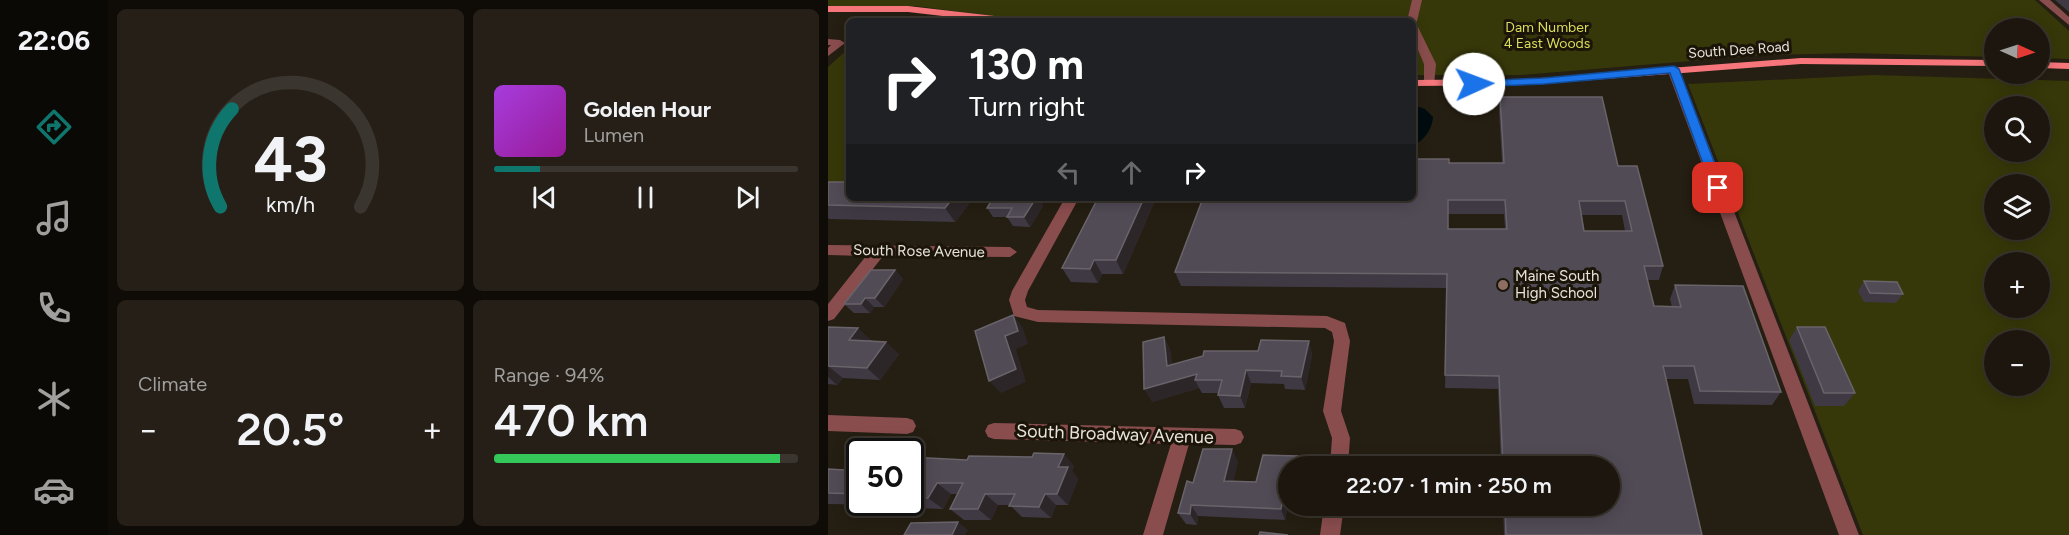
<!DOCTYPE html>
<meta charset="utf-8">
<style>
:root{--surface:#1c160e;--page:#251f17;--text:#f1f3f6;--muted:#a09f9e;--line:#3a352e;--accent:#0f766e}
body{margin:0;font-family:Figtree,sans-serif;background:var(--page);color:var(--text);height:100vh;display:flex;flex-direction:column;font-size:22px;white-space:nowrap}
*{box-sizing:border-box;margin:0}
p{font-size:20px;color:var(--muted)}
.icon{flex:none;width:33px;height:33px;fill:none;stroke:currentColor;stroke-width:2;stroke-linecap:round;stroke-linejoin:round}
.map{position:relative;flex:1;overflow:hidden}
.panel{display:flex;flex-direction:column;gap:9px;padding:9px;background:#0f0c08;width:720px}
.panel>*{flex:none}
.hud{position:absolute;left:18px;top:18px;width:570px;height:183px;border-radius:9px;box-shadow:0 3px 15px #0003,0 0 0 2px var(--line);background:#202124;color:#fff;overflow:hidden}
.needle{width:39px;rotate:93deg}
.buttons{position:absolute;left:1156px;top:18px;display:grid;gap:12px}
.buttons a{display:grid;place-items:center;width:66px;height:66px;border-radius:50%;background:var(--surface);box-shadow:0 3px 15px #0003,0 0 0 2px var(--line);font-size:30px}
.speed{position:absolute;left:18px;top:438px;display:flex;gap:12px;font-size:30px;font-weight:700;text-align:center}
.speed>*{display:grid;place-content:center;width:78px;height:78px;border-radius:50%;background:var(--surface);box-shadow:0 3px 15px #0003,0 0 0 2px var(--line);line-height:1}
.speed .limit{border:3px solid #111;border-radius:9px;background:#fff;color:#111}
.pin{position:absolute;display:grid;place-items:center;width:51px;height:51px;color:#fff;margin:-26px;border-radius:12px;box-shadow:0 3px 9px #0006}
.me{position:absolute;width:66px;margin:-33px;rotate:88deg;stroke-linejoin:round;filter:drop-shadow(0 0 4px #0008)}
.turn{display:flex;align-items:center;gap:21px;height:126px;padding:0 24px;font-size:27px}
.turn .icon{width:78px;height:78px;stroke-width:2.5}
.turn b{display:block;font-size:42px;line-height:51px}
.lanes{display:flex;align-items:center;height:57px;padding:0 24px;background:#0003;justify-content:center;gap:30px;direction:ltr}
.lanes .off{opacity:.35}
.big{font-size:45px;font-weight:600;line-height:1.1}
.panel .card{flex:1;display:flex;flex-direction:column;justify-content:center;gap:9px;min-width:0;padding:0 21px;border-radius:9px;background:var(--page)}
.panel .dial{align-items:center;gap:0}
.dial svg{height:156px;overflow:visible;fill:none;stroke:var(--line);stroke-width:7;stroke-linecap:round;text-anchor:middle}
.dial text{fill:var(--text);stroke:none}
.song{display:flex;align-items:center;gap:18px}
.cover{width:72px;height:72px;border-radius:9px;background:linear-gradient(135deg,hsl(280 70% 55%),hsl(300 70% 35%))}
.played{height:6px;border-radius:3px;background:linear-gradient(90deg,var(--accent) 15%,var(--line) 15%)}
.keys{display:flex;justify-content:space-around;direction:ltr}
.heat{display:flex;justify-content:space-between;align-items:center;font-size:33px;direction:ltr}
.charge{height:9px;border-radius:4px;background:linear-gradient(90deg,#34c759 94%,var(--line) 0)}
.panel .tiles{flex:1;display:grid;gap:9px;grid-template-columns:repeat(2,1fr)}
.trip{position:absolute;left:450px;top:456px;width:342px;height:60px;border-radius:30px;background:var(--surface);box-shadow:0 3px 15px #0003,0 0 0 2px var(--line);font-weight:600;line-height:60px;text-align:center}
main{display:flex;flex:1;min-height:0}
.tab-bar{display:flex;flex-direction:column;width:108px;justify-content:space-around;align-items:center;background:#0b0906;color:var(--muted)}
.tab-bar .icon{width:42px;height:42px}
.tab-bar .selected{color:var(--accent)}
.tab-bar b{font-size:27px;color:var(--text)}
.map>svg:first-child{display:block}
</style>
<main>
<nav class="tab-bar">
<b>22:06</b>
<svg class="icon selected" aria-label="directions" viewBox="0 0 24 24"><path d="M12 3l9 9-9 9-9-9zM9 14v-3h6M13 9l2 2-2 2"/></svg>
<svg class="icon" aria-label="music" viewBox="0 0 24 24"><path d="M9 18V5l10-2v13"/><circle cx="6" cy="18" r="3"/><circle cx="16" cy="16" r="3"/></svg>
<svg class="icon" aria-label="phone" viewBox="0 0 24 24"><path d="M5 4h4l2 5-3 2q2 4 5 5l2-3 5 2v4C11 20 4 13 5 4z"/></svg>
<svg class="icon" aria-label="climate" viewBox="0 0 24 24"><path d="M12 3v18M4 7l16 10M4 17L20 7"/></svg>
<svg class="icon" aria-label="car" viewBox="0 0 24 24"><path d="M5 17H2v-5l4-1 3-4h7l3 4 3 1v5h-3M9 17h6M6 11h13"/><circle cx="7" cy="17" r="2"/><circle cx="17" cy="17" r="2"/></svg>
</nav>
<section class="panel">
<div class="tiles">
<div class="card dial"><svg viewBox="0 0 100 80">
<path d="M14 69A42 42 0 1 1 86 69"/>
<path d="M14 69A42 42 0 0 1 20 19" stroke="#0f766e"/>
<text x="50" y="56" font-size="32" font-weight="700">43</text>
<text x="50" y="72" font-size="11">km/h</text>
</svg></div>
<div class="card">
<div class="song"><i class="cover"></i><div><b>Golden Hour</b><p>Lumen</p></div></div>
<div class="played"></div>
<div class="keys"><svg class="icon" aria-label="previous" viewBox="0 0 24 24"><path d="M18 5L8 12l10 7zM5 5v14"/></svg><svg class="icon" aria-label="pause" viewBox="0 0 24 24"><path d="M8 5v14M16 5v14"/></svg><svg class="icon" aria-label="next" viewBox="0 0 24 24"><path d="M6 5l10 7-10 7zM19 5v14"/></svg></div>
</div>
<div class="card"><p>Climate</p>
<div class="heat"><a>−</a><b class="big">20.5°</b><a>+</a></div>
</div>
<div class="card"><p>Range · 94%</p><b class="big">470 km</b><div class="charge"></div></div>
</div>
</section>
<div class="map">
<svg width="1241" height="535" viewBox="0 0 1241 535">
<rect width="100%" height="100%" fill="#251e12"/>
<g fill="#373809" fill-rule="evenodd">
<polygon points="0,0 1207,0 1241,31 1241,59 1212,58 1212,28 1167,28 1167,57 1025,53 936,55 693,75 585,75 585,21 204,21 87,6 0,6"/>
<polygon points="21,48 21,183 0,183 0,67"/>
<path d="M1046 75 1241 81V535H1035L860 84ZM1167 106H1212V152H1167ZM1167 184H1212V230H1167ZM1167 262H1212V308H1167ZM1167 340H1212V386H1167Z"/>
</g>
<path fill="#010c11" d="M585 105 597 109 605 117C604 130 596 140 585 146Z"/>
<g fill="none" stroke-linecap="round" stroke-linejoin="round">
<g fill="#8a4d4e" fill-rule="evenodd">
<polygon points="584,0 594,0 589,21 585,24 585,21 579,21"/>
<polygon points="1211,0 1222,0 1241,17 1241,25"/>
<polygon points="585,24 590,27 608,64 606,85 598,85 596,83 596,64 585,38"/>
<polygon points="0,39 12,40 17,43 0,56 0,48 3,45 0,45"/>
<polygon points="845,66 851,69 1031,535 1011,535 839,69"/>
<polygon points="237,198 251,198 200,291 197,300 199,307 210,310 499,316 517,323 522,341 513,411 522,438 520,466 502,466 504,438 495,411 506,341 504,332 497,328 210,322 186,316 181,300 184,291"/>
<polygon points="0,245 182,247 189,252 182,257 55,256 6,319 0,321 0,304 38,256 0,255"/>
<polygon points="0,415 79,418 85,420 88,426 85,432 79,434 0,431"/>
<polygon points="166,423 407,429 413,431 416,437 413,443 407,445 361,444 335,535 315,535 343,444 166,439 160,437 157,431 160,425"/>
<polygon points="496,506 516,506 512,535 492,535"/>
</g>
<g fill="#f6767b" fill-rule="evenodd">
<polygon points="0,6 80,6 184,18 189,21 158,21 80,12 0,12"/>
<polygon points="973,58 1167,60 1167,66 973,64 699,85 585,86 585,80 699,79"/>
<polygon points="1212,62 1241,63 1241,69 1212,68"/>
</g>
</g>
<g fill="#3f3944" fill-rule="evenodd">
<polygon points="1227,0 1241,0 1241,12"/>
<path d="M672 97 790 166 835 266 831 280H819L826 306 844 307 842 299 847 285 953 392 944 405 866 404 860 379H838L874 535H676L675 506H782V466H673L670 389 617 388 619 288 353 286 347 272 674 163 671 110ZM620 214H676L677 229H620ZM754 215H794L797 231H756Z"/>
<polygon points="0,182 21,198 141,204 127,222 1,219 0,218"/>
<polygon points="165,198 211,198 215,206 202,227 185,226 179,217 165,217 159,208"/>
<polygon points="270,198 328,198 295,274 274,274 270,283 243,282 234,268"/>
<polygon points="67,270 75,279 56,307 46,307 42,313 26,313 16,304"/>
<polygon points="1036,281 1075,294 1068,303 1036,302 1030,291"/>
<polygon points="0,327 43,340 71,354 52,380 15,378 9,385 0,384"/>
<polygon points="969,327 1027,393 1016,406 987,406 961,340"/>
<polygon points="336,337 342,350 344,364 430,351 481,341 484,355 477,390 457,389 456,384 423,383 417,408 396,408 390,395 391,393 374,393 371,388 324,402"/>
<polygon points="82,457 246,466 244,471 250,479 240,505 228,505 223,518 194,517 182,505 170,505 163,520 136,520 122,509 129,494 123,494 115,509 85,508 78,502 82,502"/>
<polygon points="410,461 405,481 428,482 460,466 460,505 457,520 370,516 369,525 358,524 350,513 365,483"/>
<polygon points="0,469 32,471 32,502 54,502 52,505 0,504"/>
</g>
<g fill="#2d2629">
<polygon points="125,198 137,198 141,204 127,222 117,208"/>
<polygon points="208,198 211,198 215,206 202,227 196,217"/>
<polygon points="316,198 328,198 295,274 288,260"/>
<polygon points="266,260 274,274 270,283 262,269"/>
<polygon points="67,270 75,279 56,307 47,298"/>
<polygon points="37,298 46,307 42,313 33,304"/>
<polygon points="185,315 195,328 200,344 188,349 198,382 173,393 161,381"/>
<polygon points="30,328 43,340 21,340"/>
<polygon points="336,337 342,350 346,379 339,366"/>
<polygon points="481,341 484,355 477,390 473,377"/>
<polygon points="58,342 71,354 52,380 39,368"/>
<polygon points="0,366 15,378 9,385 0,377"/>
<polygon points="418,370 423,383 417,408 412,396"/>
<polygon points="369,374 367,380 371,388 324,402 316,389"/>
<polygon points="404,449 410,461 403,493 396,481"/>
<polygon points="236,454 246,466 244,471 250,479 240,505 229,494 230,467"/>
<polygon points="470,456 474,466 468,466"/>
<polygon points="109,483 123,494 115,509 100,498"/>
<polygon points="457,486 460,494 460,505 457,520 453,509"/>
<polygon points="157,494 170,505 163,520 150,509"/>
<polygon points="217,494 228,505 223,518 211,507"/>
<polygon points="363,505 370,516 369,525 362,514"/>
<polygon points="130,522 140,530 137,535 124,535"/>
</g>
<g fill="#514b55" stroke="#69636a" stroke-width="1.5" fill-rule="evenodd">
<path d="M672 97H774L790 166H809L835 266H816L826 306 853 307 847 285 915 286 953 392 872 391 866 366H835L874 535H678L677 506H782V466H675L671 376 617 375 619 274 347 272 375 198H585V159H621V163H676ZM620 200H677L679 229H620ZM751 201H797L804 231H756Z"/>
<polygon points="0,182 21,182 21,198 125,198 117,208 0,205"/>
<polygon points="165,198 208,198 196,217 179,217 184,208 159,208"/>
<polygon points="270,198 316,198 288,260 266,260 262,269 234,268"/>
<polygon points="43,270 67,270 47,298 37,298 33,304 16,304"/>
<polygon points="1036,281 1069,282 1075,294 1042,293"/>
<polygon points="185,315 190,331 177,336 188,369 161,381 147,331"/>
<polygon points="0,327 30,328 21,340 58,342 39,368 0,366"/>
<polygon points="969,327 997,327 1027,393 996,393"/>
<polygon points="336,337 339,366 375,356 376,351 430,351 433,340 481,341 473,377 453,376 454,371 418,370 412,396 390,395 394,380 367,380 369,374 316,389 315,342"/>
<polygon points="375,449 404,449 396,481 428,482 435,455 470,456 468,466 460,466 460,487 457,486 453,509 363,505 362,514 350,513 359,481 365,483"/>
<polygon points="206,453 236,454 230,467 240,467 229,494 217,494 211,507 181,506 187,494 157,494 150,509 122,509 135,483 109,483 100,498 82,497 82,457 139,460 141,456 204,457"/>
<polygon points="0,469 32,471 32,494 0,493"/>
<polygon points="130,522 124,535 76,535 83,523"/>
<polygon points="432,532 460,535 431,535"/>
</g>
<polygon fill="#1a73e8" stroke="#114b97" stroke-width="1.5" points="846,66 851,69 896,188 895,191 886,191 884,188 842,73 716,84 646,87 641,84 646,81 716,78"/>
<circle fill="#8d6e63" stroke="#1b1509" stroke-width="2" cx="675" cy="285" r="6"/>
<g text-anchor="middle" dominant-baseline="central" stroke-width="6" stroke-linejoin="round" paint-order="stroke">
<g font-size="14" fill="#dade58" stroke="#1b1509">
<text x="719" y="27">Dam Number<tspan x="719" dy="16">4 East Woods</tspan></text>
</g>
<g font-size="14" fill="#e8e4db" stroke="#1b1509">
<text transform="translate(911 50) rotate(-4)">South Dee Road</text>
</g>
<g font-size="15" fill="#e8e4db" stroke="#1b1509">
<text transform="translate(91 251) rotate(1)">South Rose Avenue</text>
</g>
<g font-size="15" fill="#e8e4db" stroke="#1b1509" text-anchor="start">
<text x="687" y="276">Maine South<tspan x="687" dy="17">High School</tspan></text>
</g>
<g font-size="18" fill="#e8e4db" stroke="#1b1509">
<text transform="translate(287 434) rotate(2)">South Broadway Avenue</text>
</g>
</g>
</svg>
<div class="buttons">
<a><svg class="needle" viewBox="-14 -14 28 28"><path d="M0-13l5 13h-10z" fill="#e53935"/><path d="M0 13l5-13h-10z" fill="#a09f9e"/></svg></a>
<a><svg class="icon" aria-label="search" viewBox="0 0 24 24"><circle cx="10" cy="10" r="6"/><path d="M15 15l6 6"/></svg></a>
<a><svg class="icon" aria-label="layers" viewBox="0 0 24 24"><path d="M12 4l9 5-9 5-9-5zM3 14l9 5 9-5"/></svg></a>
<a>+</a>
<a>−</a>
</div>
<div class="speed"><div class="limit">50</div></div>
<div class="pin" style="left:890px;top:188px;background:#d93025"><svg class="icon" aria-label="arrive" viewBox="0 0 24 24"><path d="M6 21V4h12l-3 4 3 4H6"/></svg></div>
<svg class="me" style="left:646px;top:84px" viewBox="-20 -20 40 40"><circle r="19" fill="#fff"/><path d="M0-13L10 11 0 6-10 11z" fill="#1a73e8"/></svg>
<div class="trip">22:07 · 1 min · 250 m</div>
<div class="hud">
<div class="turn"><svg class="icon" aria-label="right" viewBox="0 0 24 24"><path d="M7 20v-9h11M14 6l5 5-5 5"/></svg><div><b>130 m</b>Turn right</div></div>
<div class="lanes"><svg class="icon off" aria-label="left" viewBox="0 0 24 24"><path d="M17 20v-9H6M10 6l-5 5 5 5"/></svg><svg class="icon off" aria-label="ahead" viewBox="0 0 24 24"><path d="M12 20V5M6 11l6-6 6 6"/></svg><svg class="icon" aria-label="right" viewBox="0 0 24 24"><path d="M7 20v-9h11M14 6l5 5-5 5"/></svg></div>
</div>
</div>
</main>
